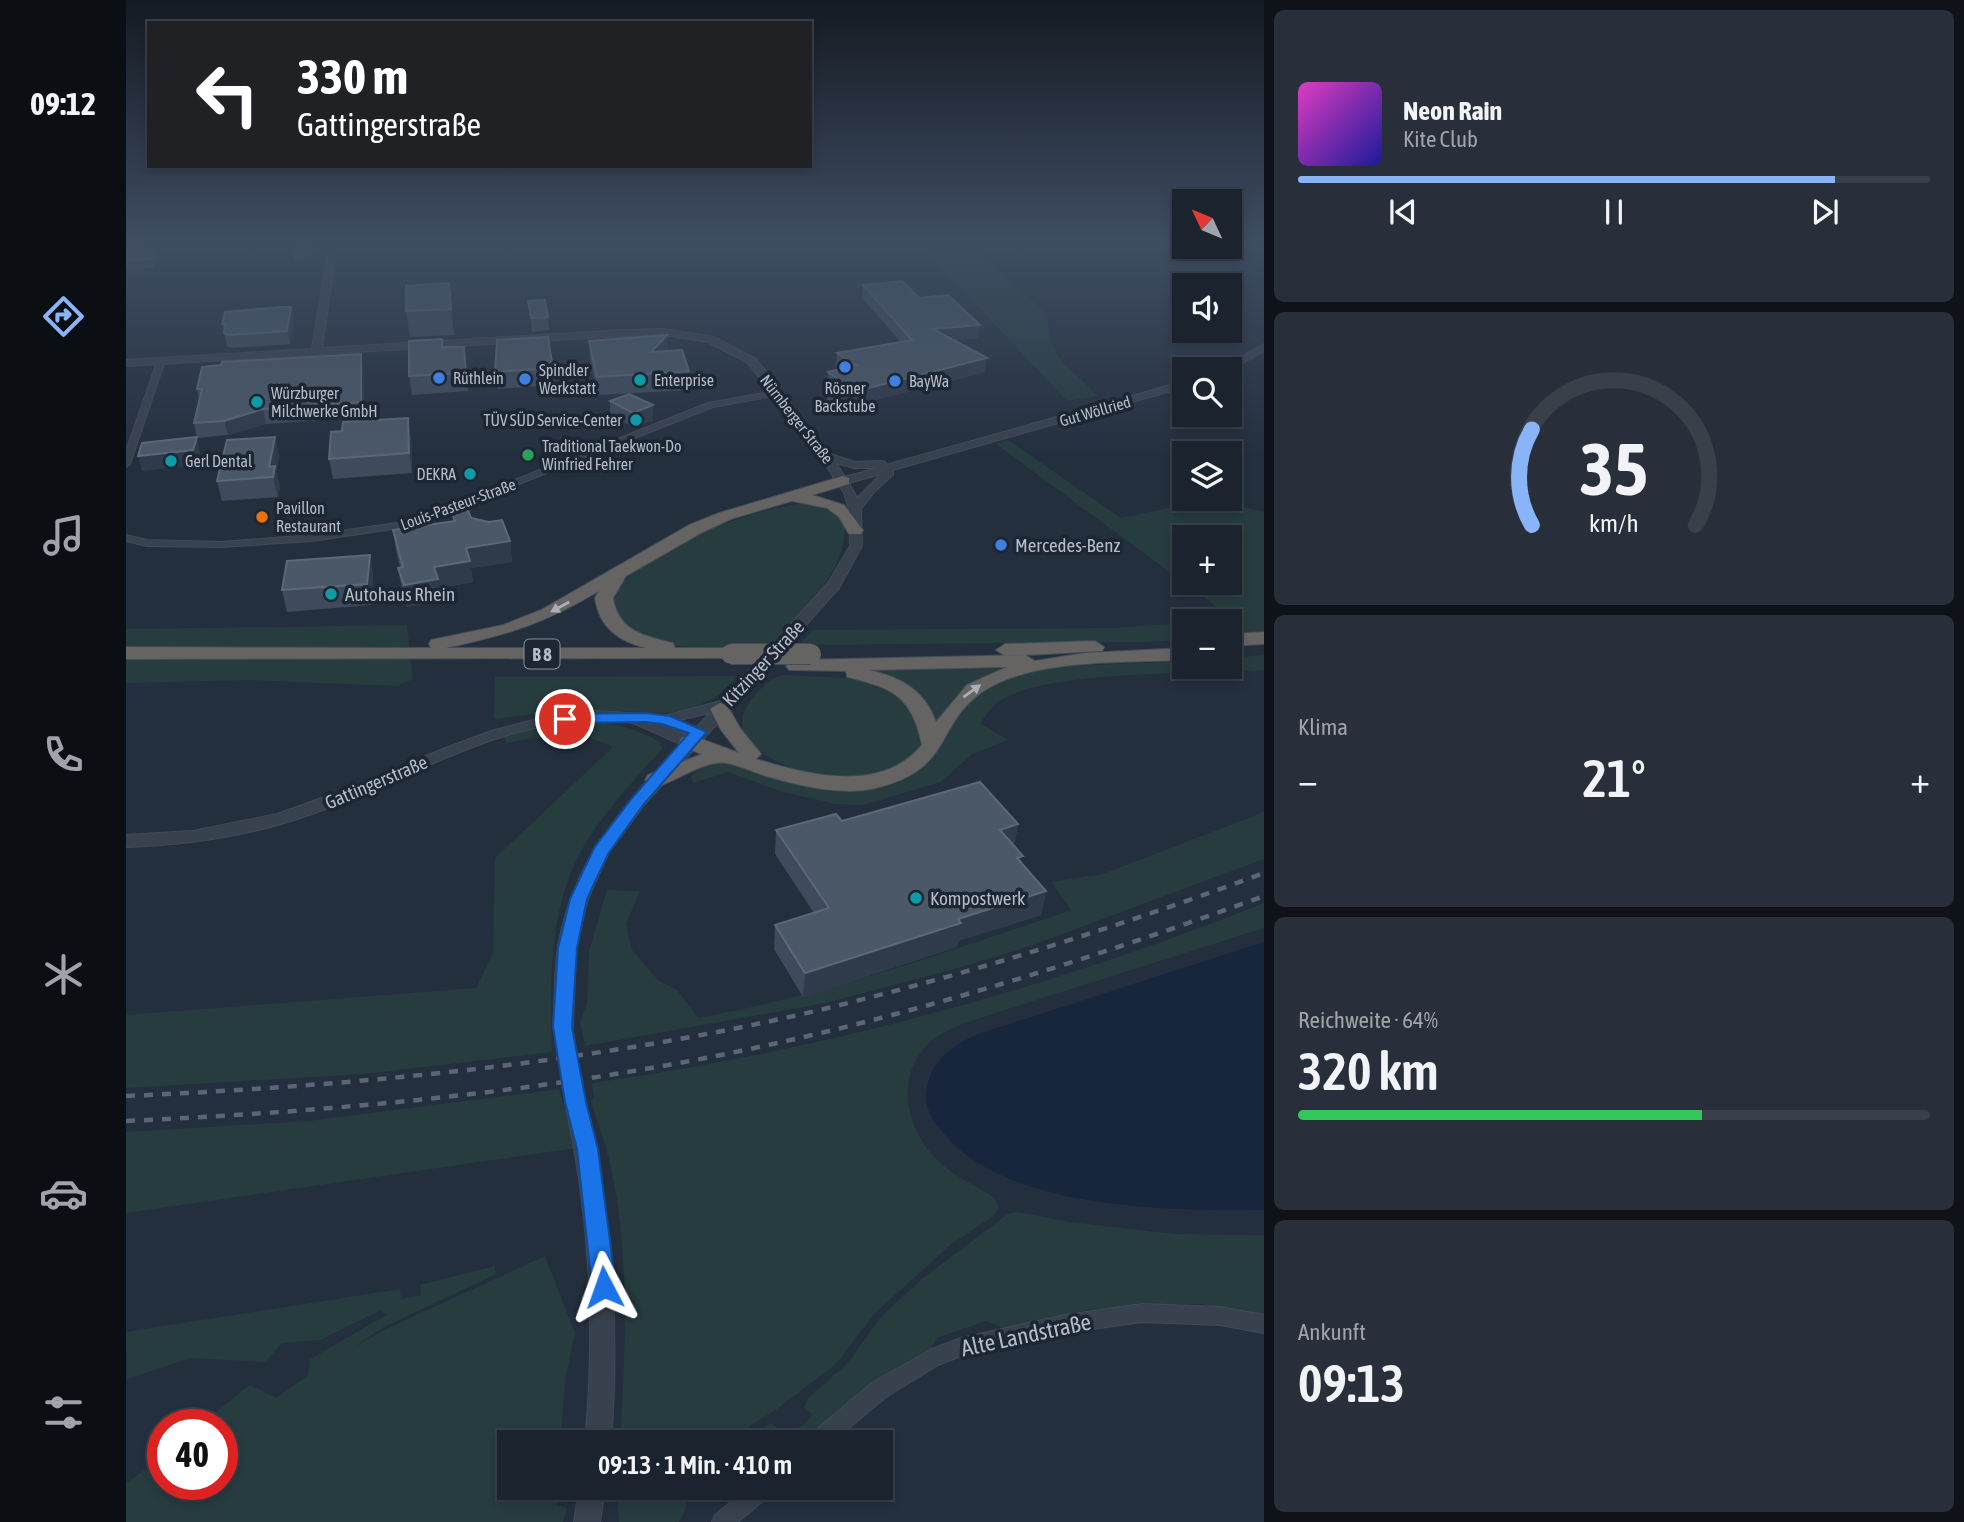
<!DOCTYPE html>
<html lang="de">
<meta charset="utf-8">
<style>
:root{--surface:#1b232e;--page:#282f3a;--text:#f1f3f6;--muted:#a0a4aa;--line:#39404a;--accent:#8ab4f8}
body{margin:0;font-family:"Asap Condensed",sans-serif;background:var(--page);color:var(--text);height:100vh;display:flex;flex-direction:column;font-size:26px;white-space:nowrap}
*{box-sizing:border-box;margin:0}
p{font-size:23px;color:var(--muted)}
.icon{flex:none;width:38px;height:38px;fill:none;stroke:currentColor;stroke-width:2;stroke-linecap:round;stroke-linejoin:round}
.map{position:relative;flex:1;overflow:hidden}
.panel{display:flex;flex-direction:column;gap:10px;padding:10px;background:#0f1319;width:700px}
.panel>*{flex:none}
.top-card{position:absolute;left:21px;top:21px;width:665px;height:147px;border-radius:0px;box-shadow:0 4px 10px #0003,0 0 0 2px var(--line);background:#202124;color:#fff;overflow:hidden}
.needle{width:46px;rotate:314deg}
.tools{position:absolute;left:1046px;top:189px;display:grid;gap:14px}
.tools a{display:grid;place-items:center;width:70px;height:70px;border-radius:0px;background:var(--surface);box-shadow:0 4px 10px #0003,0 0 0 2px var(--line);font-size:35px}
.speed{position:absolute;left:21px;top:1409px;display:flex;gap:14px;font-size:35px;font-weight:700;text-align:center}
.speed>*{display:grid;place-content:center;width:91px;height:91px;border-radius:50%;background:var(--surface);box-shadow:0 4px 10px #0003,0 0 0 2px var(--line);line-height:1}
.speed .limit{border:10px solid #d22;background:#fff;color:#111}
.pin{position:absolute;display:grid;place-items:center;width:60px;height:60px;color:#fff;margin:-30px;border:4px solid #fff;border-radius:50%;box-shadow:0 2px 7px #0007}
.me{position:absolute;width:77px;margin:-38px;rotate:356deg;stroke-linejoin:round;filter:drop-shadow(0 0 5px #0008)}
.turn{display:flex;align-items:center;gap:24px;height:147px;padding:0 35px;font-size:32px}
.turn .icon{width:91px;height:91px;stroke-width:2.5}
.turn b{display:block;font-size:49px;line-height:60px}
.big{font-size:52px;font-weight:600;line-height:1.1}
.panel .tile{flex:1;display:flex;flex-direction:column;justify-content:center;gap:10px;min-width:0;padding:0 24px;border-radius:10px;background:var(--page)}
.panel .dial{align-items:center;gap:0}
.dial svg{height:182px;overflow:visible;fill:none;stroke:var(--line);stroke-width:7;stroke-linecap:round;text-anchor:middle}
.dial text{fill:var(--text);stroke:none}
.song{display:flex;align-items:center;gap:21px}
.cover{width:84px;height:84px;border-radius:10px;background:linear-gradient(135deg,hsl(310 70% 55%),hsl(240 70% 35%))}
.played{height:7px;border-radius:4px;background:linear-gradient(90deg,var(--accent) 85%,var(--line) 85%)}
.keys{display:flex;justify-content:space-around;direction:ltr}
.heat{display:flex;justify-content:space-between;align-items:center;font-size:38px;direction:ltr}
.charge{height:10px;border-radius:5px;background:linear-gradient(90deg,#34c759 64%,var(--line) 0)}
.trip{position:absolute;left:371px;top:1430px;width:396px;height:70px;border-radius:0px;background:var(--surface);box-shadow:0 4px 10px #0003,0 0 0 2px var(--line);font-weight:600;line-height:70px;text-align:center}
main{display:flex;flex:1;min-height:0}
.tabs{display:flex;flex-direction:column;width:126px;justify-content:space-around;align-items:center;background:#0b0e12;color:var(--muted)}
.tabs .icon{width:49px;height:49px}
.tabs .current{color:var(--accent)}
.tabs b{font-size:32px;color:var(--text)}
.map>svg:first-child{display:block}
</style>
<main>
<nav class="tabs">
<b>09:12</b>
<svg class="icon current" aria-label="directions" viewBox="0 0 24 24"><path d="M12 3l9 9-9 9-9-9zM9 14v-3h6M13 9l2 2-2 2"/></svg>
<svg class="icon" aria-label="music" viewBox="0 0 24 24"><path d="M9 18V5l10-2v13"/><circle cx="6" cy="18" r="3"/><circle cx="16" cy="16" r="3"/></svg>
<svg class="icon" aria-label="phone" viewBox="0 0 24 24"><path d="M5 4h4l2 5-3 2q2 4 5 5l2-3 5 2v4C11 20 4 13 5 4z"/></svg>
<svg class="icon" aria-label="climate" viewBox="0 0 24 24"><path d="M12 3v18M4 7l16 10M4 17L20 7"/></svg>
<svg class="icon" aria-label="car" viewBox="0 0 24 24"><path d="M5 17H2v-5l4-1 3-4h7l3 4 3 1v5h-3M9 17h6M6 11h13"/><circle cx="7" cy="17" r="2"/><circle cx="17" cy="17" r="2"/></svg>
<svg class="icon" aria-label="filters" viewBox="0 0 24 24"><path d="M4 7h16M4 17h16"/><circle cx="9" cy="7" r="2"/><circle cx="15" cy="17" r="2"/></svg>
</nav>
<div class="map">
<svg width="1138" height="1522" viewBox="0 0 1138 1522">
<rect width="100%" height="100%" fill="#242f3e"/>
<g fill="#263c3f" fill-rule="evenodd">
<polygon points="793,244 842,244 921,314 925,344 937,363 972,396 941,401"/>
<path d="M882 440 995 518 1085 499 1138 512V635L1104 637V621H1086L1107 619 870 444ZM1059 537H1104V583H1059Z"/>
<path d="M682 502 699 504 719 521C723 568 677 612 648 645L610 648 545 646 494 628 484 598C519 545 622 511 682 502Z"/>
<polygon points="1059,623 1059,640 1018,642 674,645 686,630 987,628"/>
<polygon points="281,625 287,679 271,686 124,680 0,683 0,629"/>
<path d="M1138 655V670C1069 675 933 669 876 699 868 703 860 715 854 723L882 740 846 754 815 782 737 805 709 804 654 791 602 772 567 783 565 776 583 764 602 762 662 779 779 777 831 709 876 678 923 667 1059 661V667H1104V658Z"/>
<polygon points="725,668 884,669 856,680 809,734 797,705"/>
<path d="M657 675 741 679 785 702 797 740C789 756 781 761 765 768 714 792 648 771 610 731L617 729C610 710 640 678 657 675Z"/>
<polygon points="612,676 590,697 563,710 538,713 446,709 368,719 369,677"/>
<path d="M439 721C474 721 504 724 534 742L536 749C509 779 482 807 461 841 422 902 424 983 426 1052L237 1074 0 1088V1015L350 988 367 953 369 858 487 747C455 730 415 736 381 743L376 734Z"/>
<path d="M1138 812V859L904 946 839 966 700 1003 459 1046 454 1022 461 1004 463 951 481 890 514 891 500 924 506 950 532 980 551 990 572 1018C700 995 822 952 945 910L925 882 977 874Z"/>
<path d="M1138 903V928L863 1015C844 1021 824 1027 808 1039 768 1071 778 1126 810 1159 826 1175 850 1186 869 1198L873 1208 866 1217 824 1245 748 1314 710 1364 651 1409 598 1442H494C500 1345 505 1242 480 1147 475 1131 469 1116 465 1101L468 1098 466 1083C695 1051 923 989 1138 903Z"/>
<polygon points="433,1089 450,1148 0,1213 0,1132 183,1121"/>
<polygon points="892,1212 944,1222 1048,1234 1138,1235 1138,1315 1075,1304 1035,1304 960,1310 880,1329 860,1321 811,1338 801,1356 683,1442 615,1442 645,1423 658,1433 676,1426 687,1414 678,1408 682,1398 720,1365 755,1317 797,1278 882,1214"/>
<polygon points="419,1256 449,1333 440,1375 434,1442 383,1442 383,1488 433,1488 431,1505 441,1508 437,1522 0,1522 0,1483 37,1457 37,1484 96,1484 96,1424 75,1424 124,1385 150,1398 182,1375 184,1359 260,1315 255,1310 194,1340 156,1343 139,1362 65,1358 1,1379 0,1332 274,1289 275,1299 295,1295 294,1285 369,1266 370,1274 258,1327 224,1350 256,1331"/>
<polygon points="491,1488 562,1488 560,1508 553,1522 493,1522"/>
</g>
<path fill="#17263c" d="M1138 942V1210C1047 1211 882 1210 819 1135 811 1125 800 1112 800 1098 801 1065 821 1049 849 1035Z"/>
<g fill="none" stroke-linecap="round" stroke-linejoin="round">
<g stroke="#414a57" stroke-width="2">
<g id="minor">
<polygon points="98,244 133,244 130,246 0,252 0,248"/>
<polygon points="32,359 39,361 4,464 0,467 0,451"/>
<polygon points="650,391 653,391 653,395 587,407 287,526 186,541 95,547 21,546 0,541 0,535 21,540 95,542 186,535 285,521 582,403"/>
<polygon points="1016,1304 1094,1307 1138,1315 1138,1333 1094,1325 1016,1322 939,1333 835,1356 812,1365 760,1397 706,1442 681,1442 684,1435 746,1383 806,1349 835,1338 939,1315"/>
<polygon points="622,1488 647,1488 644,1495 612,1522 586,1522 589,1515"/>
</g>
</g>
<g stroke="#414a57" stroke-width="2">
<g id="tertiary">
<path d="M203 244H211L196 348 497 330 538 329 588 337 630 359 704 454 729 462 755 461 759 462 760 465 1059 381V387L767 470V475L748 492 735 509 736 546 713 588 518 805 482 854 462 899 450 948 447 1027 444 1032 437 1035 430 1032 427 1027C429 1001 428 973 432 947 447 859 497 807 555 744 539 738 522 729 507 723 500 720 488 721 480 721 379 716 276 783 183 815 124 836 62 845 0 847V835L67 831 151 814 221 789 317 749 365 731 419 717 469 711 520 714 534 717 595 701 702 583 724 546 723 509 718 493 695 458 622 363 582 342 538 335 497 336 0 366V360L186 349ZM710 463 728 468H751L719 477ZM755 474 731 498 723 483ZM584 713 571 727 549 721ZM547 730 564 734 562 736Z"/>
<polygon points="1138,344 1138,351 1104,370 1093,369"/>
<path d="M449 1094 456 1096 459 1102C486 1215 494 1326 485 1442H459C470 1326 464 1215 439 1102L442 1096Z"/>
<polygon points="453,1488 479,1488 474,1522 448,1522"/>
</g>
</g>
<g stroke="#434c59" stroke-width="2">
<g id="trunk">
<path d="M717 476 723 478V484L686 495 718 505 737 530 735 534H723L713 517 701 508 666 501 605 519 575 533 500 576 487 598C492 631 518 636 547 643L549 648H605L614 654 612 658 0 659V647L305 648 303 644 305 640 377 625 415 610 563 525 593 513ZM473 591 469 598C473 627 492 641 520 648H320C384 634 417 624 473 591Z"/>
<polygon points="1138,632 1138,644 1104,646 1104,634"/>
<polygon points="969,641 978,647 976,651 879,656 870,650 879,644"/>
<path d="M1059 648V660C1000 663 906 658 856 692 808 726 828 769 750 788 716 796 674 786 640 776 627 772 613 765 600 763 578 760 551 781 530 787L519 780 522 775 576 754 556 747 553 742 556 737H570L613 753 595 730 584 709 594 703 601 705 614 728 635 754 630 759C683 775 755 794 796 745 786 696 767 688 721 677L720 671 663 670 660 666 670 660 899 655 909 661 959 653ZM881 667 841 685 810 722C799 690 774 677 743 670Z"/>
</g>
</g>
<use href="#minor" fill="#38414e" fill-rule="evenodd"/>
<use href="#tertiary" fill="#38414e" fill-rule="evenodd"/>
<use href="#trunk" fill="#656462" fill-rule="evenodd"/>
<g stroke="#5a6575" stroke-width="4.5" stroke-dasharray="9 9" stroke-linecap="butt">
<path d="M0 1096C224 1086 448 1065 668 1016 828 979 984 930 1138 873"/>
<path d="M0 1121C213 1111 425 1092 633 1047 805 1010 973 956 1138 896"/>
</g>
<g stroke="#414a57" stroke-width="20" stroke-linecap="butt">
<polyline id="tertiary-bridge" points="437,1027 449,1102"/>
</g>
<g stroke="#434c59" stroke-width="22" stroke-linecap="butt">
<polyline id="trunk-bridge" points="605,654 685,654"/>
</g>
<use href="#tertiary-bridge" stroke="#38414e" stroke-width="18"/>
<use href="#trunk-bridge" stroke="#656462" stroke-width="20"/>
</g>
<g fill="#3f4b5c">
<polygon points="0,244 32,244 34,253 28,268 0,270"/>
<polygon points="188,245 185,261 169,261 168,257"/>
<polygon points="323,283 328,335 284,337 280,311"/>
<polygon points="737,285 793,298 852,338 828,340 859,372 714,409 701,401 702,372 714,369 710,367 711,353 775,342 736,298"/>
<polygon points="402,301 422,317 423,330 406,332"/>
<polygon points="168,320 164,344 106,348 101,346 96,324"/>
<polygon points="316,339 317,347 338,347 342,391 286,395 283,376"/>
<polygon points="371,340 428,375 430,391 414,393 413,386 371,389 369,372"/>
<polygon points="463,341 542,351 563,371 563,390 472,395 464,359"/>
<polygon points="237,367 238,417 140,424 102,435 71,438 68,423 73,400 71,389"/>
<polygon points="484,401 527,420 508,427 484,416"/>
<polygon points="216,431 285,437 286,473 207,479 203,459"/>
<polygon points="149,437 153,457 150,471 154,486 152,497 96,501 91,481"/>
<polygon points="326,513 345,518 384,541 386,562 345,568 347,582 313,588 315,601 281,607 276,589 272,568 274,567 270,551 267,530 327,521"/>
<polygon points="244,555 247,576 245,605 161,612 156,590"/>
<polygon points="716,821 892,824 888,845 896,863 920,891 915,915 832,941 831,947 677,997 648,949 649,925 688,913 649,854 650,830"/>
</g>
<g fill="#2f3b4b">
<polygon points="32,244 34,253 28,268 25,259"/>
<polygon points="165,307 168,320 164,344 161,331"/>
<polygon points="854,325 852,338 806,342 807,329"/>
<polygon points="541,335 542,353 525,352"/>
<polygon points="235,354 237,367 238,417 235,402"/>
<polygon points="861,358 859,372 714,409 715,395"/>
<polygon points="527,405 527,420 508,427 507,413"/>
<polygon points="137,409 140,424 102,435 98,421"/>
<polygon points="282,418 285,437 286,473 283,453"/>
<polygon points="71,437 74,452 71,465 16,471 12,456"/>
<polygon points="149,437 153,457 150,471 154,486 152,497 147,477 143,467"/>
<polygon points="384,541 386,562 345,568 347,582 313,588 315,601 281,607 278,585 340,548"/>
<polygon points="244,555 247,576 245,605 241,584"/>
<polygon points="892,824 887,848 874,830"/>
<polygon points="920,891 915,915 832,941 831,947 677,997 679,973 832,919"/>
</g>
<g fill="#4b5868" stroke="#5c6777" stroke-width="2">
<polygon points="32,244 25,259 0,260 0,245"/>
<polygon points="171,244 187,244 184,256 168,257"/>
<polygon points="776,281 793,298 822,295 854,325 807,329 861,358 715,395 702,387 718,383 702,372 730,365 711,353 786,340 737,285"/>
<polygon points="323,283 325,309 280,311 280,286"/>
<polygon points="419,300 422,317 405,318 402,301"/>
<polygon points="154,307 165,307 161,331 103,335 98,333 100,324 96,324 99,312"/>
<polygon points="541,335 525,352 556,350 563,371 471,377 463,341"/>
<polygon points="422,337 428,375 413,376 412,369 369,372 371,340"/>
<polygon points="316,339 316,347 338,347 340,373 283,376 283,341"/>
<polygon points="235,354 235,402 137,409 98,421 68,423 76,389 71,389 76,367 95,365 96,362"/>
<polygon points="503,394 527,405 507,413 484,401"/>
<polygon points="282,418 283,453 203,459 205,432 216,431 217,422"/>
<polygon points="71,437 67,450 12,456 16,443"/>
<polygon points="149,437 143,467 149,466 147,477 91,481 101,440"/>
<polygon points="342,510 345,518 363,522 376,520 384,541 340,548 344,561 308,567 312,579 278,585 272,568 277,567 267,530 329,521 326,513"/>
<polygon points="244,555 241,584 156,590 161,561"/>
<polygon points="854,782 892,824 874,830 897,856 891,858 920,891 832,919 835,923 679,973 649,925 703,908 650,830 710,814 716,821"/>
</g>
<defs><path id="oneway-solid" d="M-6-.8H1V-3.2L6.5 0L1 3.2V.8H-6Z" transform="scale(1.75)"/></defs>
<g fill="#a8afba">
<use href="#oneway-solid" transform="translate(434 607) rotate(152)"/>
<use href="#oneway-solid" transform="translate(846 691) rotate(-36)"/>
</g>
<linearGradient id="sky" x2="0" y2="1"><stop stop-color="#141a22"/><stop offset="0.53" stop-color="#3f4d63"/><stop offset="1" stop-color="#3f4d63" stop-opacity="0"/></linearGradient>
<rect width="1138" height="457" fill="url(#sky)"/>
<polygon fill="#1a73e8" stroke="#114b97" stroke-width="2" points="520,713 544,716 581,732 517,805 482,854 461,899 451,948 446,1027 460,1102 472,1149 490,1287 486,1294 478,1298 470,1294 466,1287 451,1149 439,1102 427,1027 432,948 444,899 468,848 506,798 563,733 536,724 520,722 439,723 431,719 439,714"/>
<g fill="#3f7fe0" stroke="#1d2633" stroke-width="2.5">
<circle cx="719" cy="367" r="7"/>
<circle cx="313" cy="378" r="7"/>
<circle cx="399" cy="379" r="7"/>
<circle cx="769" cy="381" r="7"/>
<circle cx="875" cy="545" r="7"/>
</g>
<g fill="#0f9aa8" stroke="#1d2633" stroke-width="2.5">
<circle cx="514" cy="380" r="7"/>
<circle cx="131" cy="402" r="7"/>
<circle cx="510" cy="420" r="7"/>
<circle cx="45" cy="461" r="7"/>
<circle cx="344" cy="474" r="7"/>
<circle cx="205" cy="594" r="7"/>
<circle cx="790" cy="898" r="7"/>
</g>
<circle fill="#2e9e5b" stroke="#1d2633" stroke-width="2.5" cx="402" cy="455" r="7"/>
<circle fill="#e8710a" stroke="#1d2633" stroke-width="2.5" cx="136" cy="517" r="7"/>
<g text-anchor="middle" dominant-baseline="central" stroke-width="7" stroke-linejoin="round" paint-order="stroke">
<g font-size="16" fill="#b4bcc9" stroke="#1d2633" text-anchor="start">
<text x="413" y="370">Spindler<tspan x="413" dy="18">Werkstatt</tspan></text>
<text x="327" y="378">Rüthlein</text>
<text x="528" y="380">Enterprise</text>
<text x="783" y="381">BayWa</text>
<text x="719" y="388" text-anchor="middle">Rösner<tspan x="719" dy="18">Backstube</tspan></text>
<text x="145" y="393">Würzburger<tspan x="145" dy="18">Milchwerke GmbH</tspan></text>
<text x="496" y="420" text-anchor="end">TÜV SÜD Service-Center</text>
<text x="416" y="446">Traditional Taekwon-Do<tspan x="416" dy="18">Winfried Fehrer</tspan></text>
<text x="59" y="461">Gerl Dental</text>
<text x="330" y="474" text-anchor="end">DEKRA</text>
<text x="150" y="508">Pavillon<tspan x="150" dy="18">Restaurant</tspan></text>
</g>
<g font-size="16" fill="#b4bcc9" stroke="#1d2633">
<text transform="translate(969 411) rotate(-16)">Gut Wöllried</text>
<text transform="translate(671 419) rotate(52)">Nürnberger Straße</text>
<text transform="translate(332 504) rotate(-20)">Louis-Pasteur-Straße</text>
</g>
<rect fill="#1d2633" stroke="#878f9c" stroke-width="2" x="398.5" y="639.5" width="35" height="29" rx="5"/>
<g font-size="18" font-weight="bold" fill="#b4bcc9">
<text x="416" y="654">B 8</text>
</g>
<g font-size="19" fill="#b4bcc9" stroke="#1d2633" text-anchor="start">
<text x="889" y="545">Mercedes-Benz</text>
<text x="219" y="594">Autohaus Rhein</text>
<text x="804" y="898">Kompostwerk</text>
</g>
<g font-size="19" fill="#b4bcc9" stroke="#1d2633">
<text transform="translate(637 663) rotate(-47)">Kitzinger Straße</text>
<text transform="translate(250 782) rotate(-23)">Gattingerstraße</text>
</g>
<g font-size="23" fill="#b4bcc9" stroke="#1d2633">
<text transform="translate(900 1335) rotate(-12)">Alte Landstraße</text>
</g>
</g>
</svg>
<div class="tools">
<a><svg class="needle" viewBox="-14 -14 28 28"><path d="M0-13l5 13h-10z" fill="#e53935"/><path d="M0 13l5-13h-10z" fill="#a0a4aa"/></svg></a>
<a><svg class="icon" aria-label="sound" viewBox="0 0 24 24"><path d="M4 9h4l5-4v14l-5-4H4zM17 9q2 3 0 6"/></svg></a>
<a><svg class="icon" aria-label="search" viewBox="0 0 24 24"><circle cx="10" cy="10" r="6"/><path d="M15 15l6 6"/></svg></a>
<a><svg class="icon" aria-label="layers" viewBox="0 0 24 24"><path d="M12 4l9 5-9 5-9-5zM3 14l9 5 9-5"/></svg></a>
<a>+</a>
<a>−</a>
</div>
<div class="speed"><div class="limit">40</div></div>
<div class="pin" style="left:439px;top:719px;background:#d93025"><svg class="icon" aria-label="arrive" viewBox="0 0 24 24"><path d="M6 21V4h12l-3 4 3 4H6"/></svg></div>
<svg class="me" style="left:478px;top:1287px" viewBox="-20 -20 40 40"><path d="M0-17L14 15 0 8-14 15z" fill="#1a73e8" stroke="#fff" stroke-width="4"/></svg>
<div class="trip">09:13 · 1 Min. · 410 m</div>
<div class="top-card">
<div class="turn"><svg class="icon" aria-label="left" viewBox="0 0 24 24"><path d="M17 20v-9H6M10 6l-5 5 5 5"/></svg><div><b>330 m</b>Gattingerstraße</div></div>
</div>
</div>
<section class="panel">
<div class="tile">
<div class="song"><i class="cover"></i><div><b>Neon Rain</b><p>Kite Club</p></div></div>
<div class="played"></div>
<div class="keys"><svg class="icon" aria-label="previous" viewBox="0 0 24 24"><path d="M18 5L8 12l10 7zM5 5v14"/></svg><svg class="icon" aria-label="pause" viewBox="0 0 24 24"><path d="M8 5v14M16 5v14"/></svg><svg class="icon" aria-label="next" viewBox="0 0 24 24"><path d="M6 5l10 7-10 7zM19 5v14"/></svg></div>
</div>
<div class="tile dial"><svg viewBox="0 0 100 80">
<path d="M14 69A42 42 0 1 1 86 69"/>
<path d="M14 69A42 42 0 0 1 14 27" stroke="#8ab4f8"/>
<text x="50" y="56" font-size="32" font-weight="700">35</text>
<text x="50" y="72" font-size="11">km/h</text>
</svg></div>
<div class="tile"><p>Klima</p>
<div class="heat"><a>−</a><b class="big">21°</b><a>+</a></div>
</div>
<div class="tile"><p>Reichweite · 64%</p><b class="big">320 km</b><div class="charge"></div></div>
<div class="tile"><p>Ankunft</p><b class="big">09:13</b></div>
</section>
</main>
